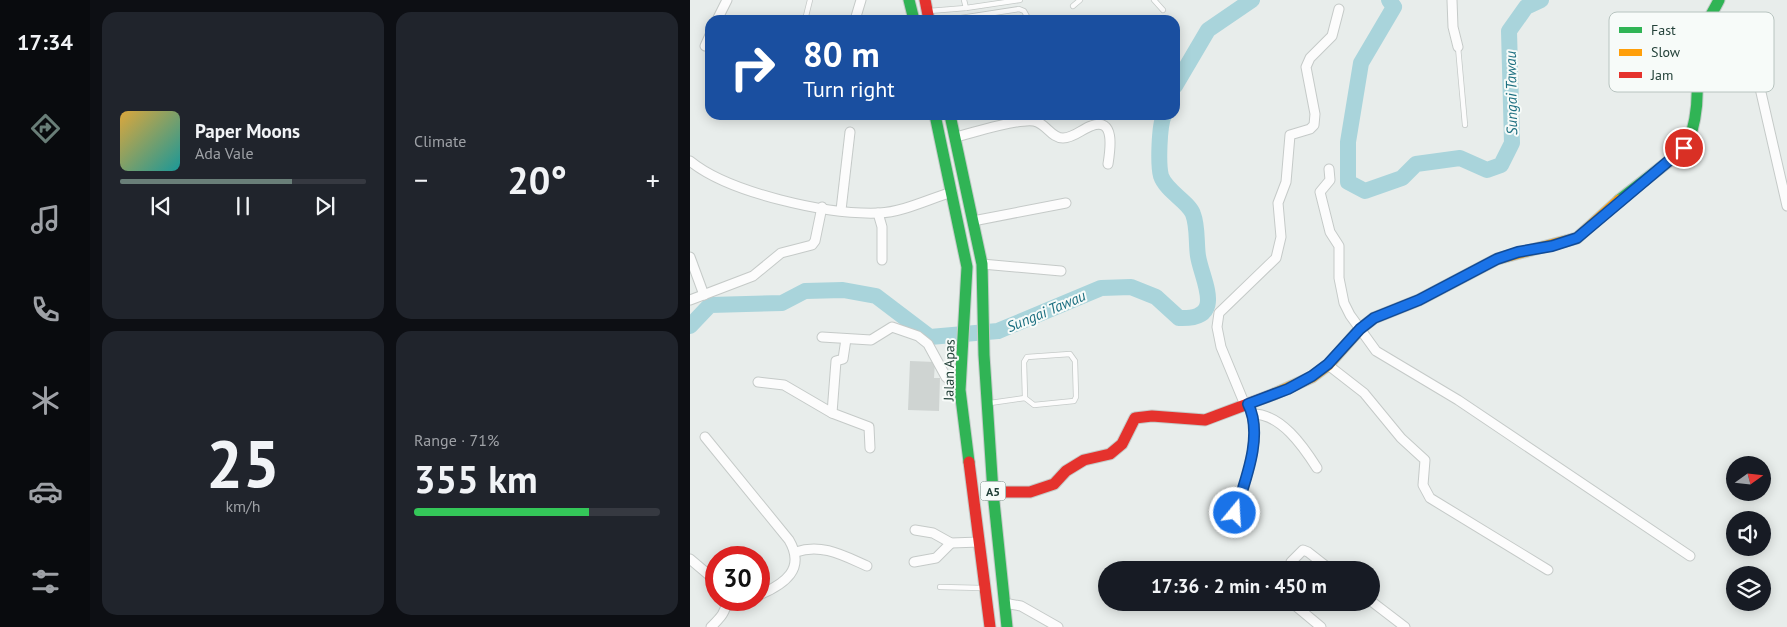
<!DOCTYPE html>
<meta charset="utf-8">
<style>
:root{--surface:#171b24;--page:#20242c;--text:#f1f3f6;--muted:#9ea1a6;--line:#363941;--accent:#697e78}
body{margin:0;font-family:"PT Sans",sans-serif;background:var(--page);color:var(--text);height:100vh;display:flex;flex-direction:column;font-size:19px;white-space:nowrap}
*{box-sizing:border-box;margin:0}
p{font-size:16px;color:var(--muted)}
.icon{flex:none;width:28px;height:28px;fill:none;stroke:currentColor;stroke-width:2;stroke-linecap:round;stroke-linejoin:round}
.map{position:relative;flex:1;overflow:hidden}
.details{display:flex;flex-direction:column;gap:12px;padding:12px;background:#0d0f14;width:600px}
.details>*{flex:none}
.top-card{position:absolute;left:15px;top:15px;width:475px;height:105px;border-radius:15px;box-shadow:0 2px 12px #0003;background:#1a4fa0;color:#fff;overflow:hidden}
.needle{width:32px;rotate:75deg}
.fabs{position:absolute;left:1036px;top:456px;display:grid;gap:10px}
.fabs a{display:grid;place-items:center;width:45px;height:45px;border-radius:50%;background:var(--surface);box-shadow:0 2px 12px #0003;font-size:25px}
.speed{position:absolute;left:15px;top:546px;display:flex;gap:10px;font-size:25px;font-weight:700;text-align:center}
.speed>*{display:grid;place-content:center;width:65px;height:65px;border-radius:50%;background:var(--surface);box-shadow:0 2px 12px #0003;line-height:1}
.speed .limit{border:8px solid #d22;background:#fff;color:#111}
.pin{position:absolute;display:grid;place-items:center;width:42px;height:42px;color:#fff;margin:-21px;border:2px solid #fff;border-radius:50%;box-shadow:0 1px 5px #0007}
.me{position:absolute;width:55px;margin:-28px;rotate:18deg;stroke-linejoin:round;filter:drop-shadow(0 0 4px #0008)}
.turn{display:flex;align-items:center;gap:18px;height:105px;padding:0 15px;font-size:22px}
.turn .icon{width:65px;height:65px;stroke-width:2.5}
.turn b{display:block;font-size:35px;line-height:42px}
.big{font-size:38px;font-weight:600;line-height:1.1}
.details .card{flex:1;display:flex;flex-direction:column;justify-content:center;gap:8px;min-width:0;padding:0 18px;border-radius:15px;background:var(--page)}
.details .dial{align-items:center;gap:0}
.dial b{font-size:65px;line-height:1}
.song{display:flex;align-items:center;gap:15px}
.cover{width:60px;height:60px;border-radius:8px;background:linear-gradient(135deg,hsl(40 70% 55%),hsl(180 70% 35%))}
.played{height:5px;border-radius:2px;background:linear-gradient(90deg,var(--accent) 70%,var(--line) 70%)}
.keys{display:flex;justify-content:space-around;direction:ltr}
.heat{display:flex;justify-content:space-between;align-items:center;font-size:28px;direction:ltr}
.charge{height:8px;border-radius:4px;background:linear-gradient(90deg,#34c759 71%,var(--line) 0)}
.details .tiles{flex:1;display:grid;gap:12px;grid-template-columns:repeat(2,1fr)}
.trip{position:absolute;left:408px;top:561px;width:282px;height:50px;border-radius:25px;background:var(--surface);box-shadow:0 2px 12px #0003;font-weight:600;line-height:50px;text-align:center}
main{display:flex;flex:1;min-height:0}
.menu{display:flex;flex-direction:column;width:90px;justify-content:space-around;align-items:center;background:#090b0e;color:var(--muted)}
.menu .icon{width:35px;height:35px}
.menu .on{color:var(--accent)}
.menu b{font-size:22px;color:var(--text)}
.map>svg:first-child{display:block}
</style>
<main>
<nav class="menu">
<b>17:34</b>
<svg class="icon on" aria-label="directions" viewBox="0 0 24 24"><path d="M12 3l9 9-9 9-9-9zM9 14v-3h6M13 9l2 2-2 2"/></svg>
<svg class="icon" aria-label="music" viewBox="0 0 24 24"><path d="M9 18V5l10-2v13"/><circle cx="6" cy="18" r="3"/><circle cx="16" cy="16" r="3"/></svg>
<svg class="icon" aria-label="phone" viewBox="0 0 24 24"><path d="M5 4h4l2 5-3 2q2 4 5 5l2-3 5 2v4C11 20 4 13 5 4z"/></svg>
<svg class="icon" aria-label="climate" viewBox="0 0 24 24"><path d="M12 3v18M4 7l16 10M4 17L20 7"/></svg>
<svg class="icon" aria-label="car" viewBox="0 0 24 24"><path d="M5 17H2v-5l4-1 3-4h7l3 4 3 1v5h-3M9 17h6M6 11h13"/><circle cx="7" cy="17" r="2"/><circle cx="17" cy="17" r="2"/></svg>
<svg class="icon" aria-label="filters" viewBox="0 0 24 24"><path d="M4 7h16M4 17h16"/><circle cx="9" cy="7" r="2"/><circle cx="15" cy="17" r="2"/></svg>
</nav>
<section class="details">
<div class="tiles">
<div class="card">
<div class="song"><i class="cover"></i><div><b>Paper Moons</b><p>Ada Vale</p></div></div>
<div class="played"></div>
<div class="keys"><svg class="icon" aria-label="previous" viewBox="0 0 24 24"><path d="M18 5L8 12l10 7zM5 5v14"/></svg><svg class="icon" aria-label="pause" viewBox="0 0 24 24"><path d="M8 5v14M16 5v14"/></svg><svg class="icon" aria-label="next" viewBox="0 0 24 24"><path d="M6 5l10 7-10 7zM19 5v14"/></svg></div>
</div>
<div class="card"><p>Climate</p>
<div class="heat"><a>−</a><b class="big">20°</b><a>+</a></div>
</div>
<div class="card dial"><b>25</b><p>km/h</p></div>
<div class="card"><p>Range · 71%</p><b class="big">355 km</b><div class="charge"></div></div>
</div>
</section>
<div class="map">
<svg width="1097" height="627" viewBox="0 0 1097 627">
<rect width="100%" height="100%" fill="#e8edeb"/>
<g fill="none" stroke-linecap="round" stroke-linejoin="round">
<g stroke="#a9d4db" stroke-width="16">
<polyline points="699,0 704,7 671,63 658,142 658,182 675,191 712,178 726,164 770,158 797,170 811,165 822,143 819,31 836,7 851,0"/>
<polyline points="485,86 518,30 562,0"/>
<path d="M0 326 20 305 92 303 115 291 153 290 186 296 240 337 308 331 411 288 441 287 466 297 489 318C537 320 512 281 508 256 506 243 508 227 503 214 499 202 476 191 471 176 468 165 469 126 474 115"/>
</g>
</g>
<polygon fill="#cfd4d2" points="220,361 245,362 244,378 250,378 249,411 218,410"/>
<g fill="none" stroke-linecap="round" stroke-linejoin="round">
<g stroke="#c5cac8" stroke-width="6">
<g id="lane">
<polyline points="274,0 276,8"/>
<polyline points="464,0 473,10"/>
<polyline points="383,6 390,0"/>
<polyline points="239,11 276,8 330,0"/>
<polyline points="115,20 120,0"/>
<polyline points="258,20 329,9 334,11 339,20"/>
<polyline points="768,47 775,125"/>
<polygon points="380,354 385,361 386,397 384,401 344,405 335,398 334,362 337,357"/>
<polyline points="300,403 335,398"/>
<polyline points="250,587 292,588"/>
</g>
</g>
<g stroke="#c5cac8" stroke-width="11">
<g id="street">
<polyline points="762,0 763,27 768,47"/>
<polyline points="27,20 37,0"/>
<polyline points="165,20 171,0"/>
<polyline points="15,46 20,35"/>
<polyline points="1067,75 1097,206"/>
<path d="M265 137C283 133 328 118 344 121 356 123 361 138 373 138 384 138 392 129 401 126 426 116 420 151 418 164"/>
<path d="M0 161C39 193 138 215 189 213 213 212 239 199 262 192"/>
<polyline points="639,169 640,180 630,192 640,232 649,246 649,278 654,303 660,315 686,351 768,400 1000,556"/>
<polyline points="151,210 160,132"/>
<polyline points="188,213 192,227 192,260"/>
<polyline points="283,221 376,203"/>
<polyline points="0,257 14,295"/>
<polyline points="292,264 371,271"/>
<polyline points="0,300 63,276 91,253 122,245 125,241 132,207"/>
<polyline points="132,337 181,340 202,327 228,336 238,344 256,377 270,390"/>
<polyline points="638,365 674,393 711,438 735,460 733,485 740,498 858,570"/>
<polyline points="68,382 94,385 142,413 179,427 180,448"/>
<polyline points="555,405 531,347 527,327 529,313 586,258 591,237 588,203 596,182 600,135 620,129 624,125 625,114 616,67 620,58 642,36 649,9"/>
<polyline points="142,413 146,361 153,359 156,339"/>
<path d="M563 414C591 414 613 446 627 468"/>
<path d="M15 437 99 540C116 569 95 584 69 595"/>
<path d="M545 513C555 481 574 436 558 404"/>
<polyline points="225,530 243,533 261,543 290,542"/>
<path d="M106 552C132 543 154 556 177 566"/>
<polyline points="0,559 26,581"/>
<polyline points="224,562 246,558 261,543"/>
<polyline points="601,562 613,550 618,552 641,570"/>
<polyline points="681,601 715,627"/>
<polyline points="601,602 631,627"/>
<polyline points="314,603 331,606 368,627"/>
<polyline points="37,606 54,600"/>
<path d="M21 627C29 619 37 612 36 600"/>
</g>
</g>
<g stroke="#c3cbc8" stroke-width="13">
<g id="fast">
<polyline points="219,0 224,20"/>
<polyline points="245,115 277,267 270,390 279,462"/>
<polyline points="260,115 292,264 294,355 303,492 317,627"/>
<path d="M929 200 992 151C1005 134 1008 105 1007 84 1006 77 1004 68 1004 61 1005 40 1020 18 1029 0"/>
</g>
</g>
<g stroke="#c3cbc8" stroke-width="13">
<polyline id="slow" points="584,394 622,377 638,365 670,329 684,318 729,300 807,259 887,238 929,200"/>
</g>
<g stroke="#c3cbc8" stroke-width="13">
<g id="jam">
<polyline points="235,0 239,20"/>
<polyline points="279,462 300,627"/>
<polyline points="303,492 340,492 364,484 376,471 394,460 420,454 432,444 445,418 462,416 515,420 584,394"/>
</g>
</g>
<use href="#lane" stroke="#fcfcfc" stroke-width="4.5"/>
<use href="#street" stroke="#fcfcfc" stroke-width="9"/>
<use href="#fast" stroke="#30b455" stroke-width="11"/>
<use href="#slow" stroke="#ff9f0a" stroke-width="11"/>
<use href="#jam" stroke="#e5322d" stroke-width="11"/>
</g>
<g fill="none" stroke-linecap="round" stroke-linejoin="round">
<g stroke="#114b97" stroke-width="12">
<path id="route" d="M545 513C555 481 574 435 558 404L598 389 622 376 638 364 670 329 684 318 729 300 807 259 828 252 862 246 887 238 994 148"/>
</g>
<use href="#route" stroke="#1a73e8" stroke-width="9"/>
</g>
<g text-anchor="middle" dominant-baseline="central" stroke-width="4" stroke-linejoin="round" paint-order="stroke">
<rect fill="#f7fbf9" stroke="#637a73" stroke-width="1" x="290.5" y="481.5" width="25" height="19" rx="4"/>
<g font-size="12" font-weight="bold" fill="#24423a">
<text x="303" y="491">A5</text>
</g>
<g font-size="14" fill="#24423a" stroke="#f7fbf9">
<text transform="translate(259 370) rotate(-89)">Jalan Apas</text>
</g>
<g font-size="15" font-style="italic" fill="#1c6f80" stroke="#f7fbf9">
<text transform="translate(821 93) rotate(-91)">Sungai Tawau</text>
<text transform="translate(356 311) rotate(-23)">Sungai Tawau</text>
</g>
</g>
<rect x="919" y="12" width="165" height="80" rx="8" fill="#f7fbf9" stroke="#b8c4c0" stroke-width="1"/>
<rect x="929" y="27" width="23" height="6" fill="#30b455"/>
<rect x="929" y="49" width="23" height="7" fill="#ff9f0a"/>
<rect x="929" y="72" width="23" height="6" fill="#e5322d"/>
<g font-size="14" fill="#24423a">
<text x="961" y="35">Fast</text>
<text x="961" y="57">Slow</text>
<text x="961" y="80">Jam</text>
</g>
</svg>
<div class="fabs">
<a><svg class="needle" viewBox="-14 -14 28 28"><path d="M0-13l5 13h-10z" fill="#e53935"/><path d="M0 13l5-13h-10z" fill="#9ea1a6"/></svg></a>
<a><svg class="icon" aria-label="sound" viewBox="0 0 24 24"><path d="M4 9h4l5-4v14l-5-4H4zM17 9q2 3 0 6"/></svg></a>
<a><svg class="icon" aria-label="layers" viewBox="0 0 24 24"><path d="M12 4l9 5-9 5-9-5zM3 14l9 5 9-5"/></svg></a>
</div>
<div class="speed"><div class="limit">30</div></div>
<div class="pin" style="left:994px;top:148px;background:#d93025"><svg class="icon" aria-label="arrive" viewBox="0 0 24 24"><path d="M6 21V4h12l-3 4 3 4H6"/></svg></div>
<svg class="me" style="left:545px;top:513px" viewBox="-20 -20 40 40"><circle r="17" fill="#1a73e8" stroke="#fff" stroke-width="3"/><path d="M0-11L8 9 0 5-8 9z" fill="#fff"/></svg>
<div class="trip">17:36 · 2 min · 450 m</div>
<div class="top-card">
<div class="turn"><svg class="icon" aria-label="right" viewBox="0 0 24 24"><path d="M7 20v-9h11M14 6l5 5-5 5"/></svg><div><b>80 m</b>Turn right</div></div>
</div>
</div>
</main>
